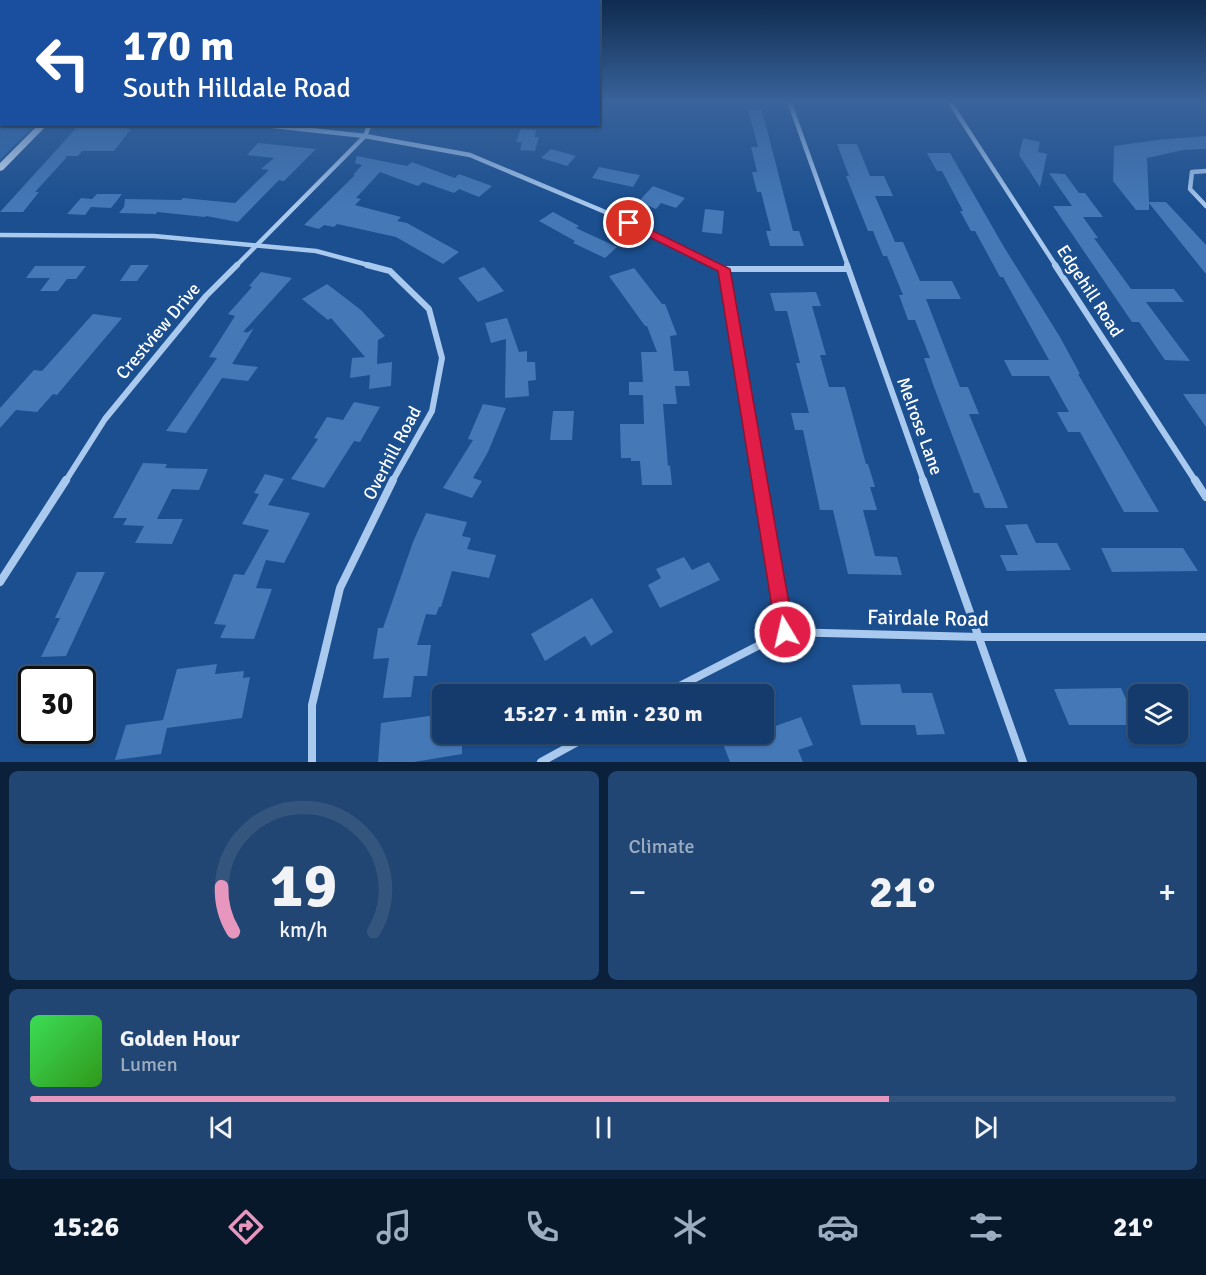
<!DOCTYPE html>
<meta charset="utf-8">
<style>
:root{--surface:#143b6b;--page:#214673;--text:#f1f3f6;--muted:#9dadc1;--line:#33557e;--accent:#e797bd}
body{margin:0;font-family:Signika,sans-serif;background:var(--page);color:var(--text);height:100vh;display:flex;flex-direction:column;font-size:22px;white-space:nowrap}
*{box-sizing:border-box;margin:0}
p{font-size:20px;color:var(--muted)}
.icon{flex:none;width:33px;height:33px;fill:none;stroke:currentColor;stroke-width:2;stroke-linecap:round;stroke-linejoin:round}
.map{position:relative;height:762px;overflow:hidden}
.drawer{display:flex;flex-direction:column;gap:9px;padding:9px;background:#0b203b;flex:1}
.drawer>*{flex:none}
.hud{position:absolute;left:0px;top:0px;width:600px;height:126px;box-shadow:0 2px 4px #0004,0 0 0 2px var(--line);background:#1a4fa0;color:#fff;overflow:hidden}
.controls{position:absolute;left:1128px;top:684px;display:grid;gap:12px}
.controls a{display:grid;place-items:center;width:60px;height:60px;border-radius:9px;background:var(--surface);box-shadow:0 2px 4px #0004,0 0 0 2px var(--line);font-size:30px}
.speed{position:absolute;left:18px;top:666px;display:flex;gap:12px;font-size:30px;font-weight:700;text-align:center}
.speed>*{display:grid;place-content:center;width:78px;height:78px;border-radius:50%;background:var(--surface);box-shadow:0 2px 4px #0004,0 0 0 2px var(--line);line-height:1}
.speed .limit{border:3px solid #111;border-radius:9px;background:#fff;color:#111}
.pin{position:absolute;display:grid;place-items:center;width:51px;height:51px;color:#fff;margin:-26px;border:3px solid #fff;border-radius:50%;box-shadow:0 2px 6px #0007}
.me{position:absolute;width:66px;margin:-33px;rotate:351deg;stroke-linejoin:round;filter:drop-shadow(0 0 4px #0008)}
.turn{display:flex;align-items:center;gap:21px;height:126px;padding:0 24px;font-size:27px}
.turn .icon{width:78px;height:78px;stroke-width:2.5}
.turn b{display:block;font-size:42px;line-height:51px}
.big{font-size:45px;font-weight:700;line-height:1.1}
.drawer .tile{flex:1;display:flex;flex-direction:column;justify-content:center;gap:9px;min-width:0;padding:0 21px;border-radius:9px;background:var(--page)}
.drawer .dial{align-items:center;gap:0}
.dial svg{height:156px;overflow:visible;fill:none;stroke:var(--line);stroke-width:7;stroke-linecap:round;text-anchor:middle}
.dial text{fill:var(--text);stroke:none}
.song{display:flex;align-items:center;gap:18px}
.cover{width:72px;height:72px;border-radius:9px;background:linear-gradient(135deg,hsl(130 70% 55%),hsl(110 70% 35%))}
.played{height:6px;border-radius:3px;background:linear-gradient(90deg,var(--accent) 75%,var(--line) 75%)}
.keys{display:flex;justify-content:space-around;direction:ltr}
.heat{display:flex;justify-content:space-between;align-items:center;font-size:33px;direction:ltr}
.drawer .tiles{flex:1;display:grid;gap:9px;grid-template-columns:1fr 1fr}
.tile:last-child{grid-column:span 2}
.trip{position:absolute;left:432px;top:684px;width:342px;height:60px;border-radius:9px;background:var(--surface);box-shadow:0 2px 4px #0004,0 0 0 2px var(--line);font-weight:700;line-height:60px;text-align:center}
.tabs{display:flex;height:96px;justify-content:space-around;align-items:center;background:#08182b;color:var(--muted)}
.tabs .icon{width:42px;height:42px}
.tabs .current{color:var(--accent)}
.tabs b{font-size:27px;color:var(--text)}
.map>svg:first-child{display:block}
</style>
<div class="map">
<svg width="1206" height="762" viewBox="0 0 1206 762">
<rect width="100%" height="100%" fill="#1b4f8f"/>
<polygon fill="#2e69ad" points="0,101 2,124 35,125 0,160"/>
<g fill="#4478b7">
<polygon points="748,110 762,110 793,231 799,231 804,246 770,246 766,231 771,231 761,192 757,192 752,172 757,172 751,147 758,147"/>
<polygon points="80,124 133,124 126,129 131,129 114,151 82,151 78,156 65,156 67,157 35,192 39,192 23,212 0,212"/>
<polygon points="521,129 536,130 535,137 539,137 535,151 520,150 522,142 516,142"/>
<polygon points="1206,136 1206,149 1183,150 1147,158 1149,202 1166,202 1206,245 1206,274 1149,203 1149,210 1136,210 1113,181 1114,146 1157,140"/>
<polygon points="1023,138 1040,142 1038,152 1047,154 1040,187 1019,155"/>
<polygon points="258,143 316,149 284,181 279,180 238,222 206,216 205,217 157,212 156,214 119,213 124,207 125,199 181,200 183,198 235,203 269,170 261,169 274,158 247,155"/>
<polygon points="837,144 857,144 870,176 884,176 893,196 875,196 895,242 903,242 920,281 952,281 961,299 926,299 960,387 968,387 979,414 969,414 1008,508 985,508 979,493 974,493 934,387 924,358 930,358 915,320 908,320 899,295 903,295 887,256 883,256 873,231 868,231 846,176 849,176"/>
<polygon points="551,149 576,156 567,166 541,158"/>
<polygon points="927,153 950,153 1004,247 1060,337 1080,374 1078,374 1159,512 1124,512 1080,432 1068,432 1057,412 1069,412 1049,376 1012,376 1004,360 1049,360 1003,277 1000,277 975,231 971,231 960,211 963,211 942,171 937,171"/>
<polygon points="357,156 407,166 412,162 455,178 459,174 492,186 479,197 459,189 454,193 423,182 418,186 380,172 356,198 361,199 355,205 401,217 397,221 407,223 459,252 443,264 396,237 337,224 334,227 324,225 319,229 304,225 355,175 353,175 362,165 355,163"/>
<polygon points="599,167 624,172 640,175 633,187 592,178"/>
<polygon points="1049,173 1065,174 1079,193 1085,193 1103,217 1083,217 1098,238 1094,238 1131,289 1174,289 1184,302 1146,302 1190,361 1165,360 1139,322 1132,322 1053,206 1072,206"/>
<polygon points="653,186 685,198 676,208 661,203 656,209 638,202"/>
<polygon points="97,194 122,194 111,208 91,207 85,215 67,214 81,198 92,199"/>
<polygon points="705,209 724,211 722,234 702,232"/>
<polygon points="553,212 579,226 576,228 617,247 605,258 573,243 575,241 539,221"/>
<polygon points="131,265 149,265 137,281 120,281"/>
<polygon points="35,266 86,266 76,279 67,279 58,291 40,291 50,278 26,278"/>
<polygon points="484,267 504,291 478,302 458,278"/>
<polygon points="634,268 662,304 665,304 672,322 677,335 670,336 674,371 688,371 690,386 675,386 677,404 663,404 668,466 670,465 672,485 642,485 640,461 631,461 631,458 621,458 620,424 644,424 643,395 629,395 629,382 643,382 641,352 657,352 647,326 645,326 609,276"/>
<polygon points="261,272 292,278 243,332 247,332 245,334 254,328 232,364 258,367 248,381 222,378 186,433 166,431 217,358 209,357 235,316 228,314 252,287 249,286"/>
<polygon points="327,284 361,310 385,336 378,340 377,364 392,362 391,386 369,389 370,375 350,378 352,358 365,357 331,318 328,320 302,299"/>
<polygon points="816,292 821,306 812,306 826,355 820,355 829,387 845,387 866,464 868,464 875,487 870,487 877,510 863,510 875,556 897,557 902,575 848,574 833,510 820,510 803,430 795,430 791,413 809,413 796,363 800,363 787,311 775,311 770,293"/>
<polygon points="93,314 122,318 57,395 53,394 37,412 16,410 0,428 0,408 34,370 42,371"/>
<polygon points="507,318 519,352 527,351 527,362 535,362 536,380 528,381 529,396 505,398 506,339 491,343 485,323"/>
<polygon points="1183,394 1206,394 1206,427"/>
<polygon points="354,402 380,407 360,442 354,441 324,488 291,479 318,439 314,438 327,417 343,420"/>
<polygon points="483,404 506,408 488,452 473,478 482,481 472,498 443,488 473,440 468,439"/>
<polygon points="553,411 574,411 572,440 550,440"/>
<polygon points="143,463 167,464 165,468 208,469 199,490 172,489 157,519 183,519 172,544 135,543 144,526 123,525 127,518 113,518"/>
<polygon points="265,474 284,479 268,505 310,513 284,563 266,560 256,588 272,589 254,639 220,638 226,625 214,624 234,574 244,575 269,530 242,524 259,494 254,493"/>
<polygon points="426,513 467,522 462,536 471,538 467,549 496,555 489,578 452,571 441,607 439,607 436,615 426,614 417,645 431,645 427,676 414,676 411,697 383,698 389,658 373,659 378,628 383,628 413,542"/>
<polygon points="1027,524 1036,543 1057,543 1071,570 1007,571 1000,555 1018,555 1005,525"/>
<polygon points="1101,548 1183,548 1198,571 1112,572"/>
<polygon points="684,557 692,570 709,562 720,580 660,608 648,585 661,578 656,569"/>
<polygon points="77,572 105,572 66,656 41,657 60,618 55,618"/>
<polygon points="592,598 613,632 591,646 585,636 545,661 531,634"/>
<polygon points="217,664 215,674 244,671 243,678 250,677 242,718 167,728 161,754 115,760 126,725 163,720 177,669"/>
<polygon points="900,684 902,693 932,693 945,734 917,735 915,725 861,725 852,685"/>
<polygon points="1121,688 1138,725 1069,725 1054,689"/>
<polygon points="442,714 442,734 462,734 462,754 414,762 378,762 381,723"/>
<polygon points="801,717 813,745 798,750 803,762 730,762 723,744 753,734 764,734 764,730"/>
</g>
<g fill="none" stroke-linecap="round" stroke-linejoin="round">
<g stroke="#a9c9ee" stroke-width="4.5">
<polyline points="789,101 848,266"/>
<polyline points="949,101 1056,266"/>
<polyline points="255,124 365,136 470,155 610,214 718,266"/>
<polyline points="1206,171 1192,172 1190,189 1206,206"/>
<polyline points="0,235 154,236 316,251 372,266"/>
<polyline points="236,266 365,136 370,124"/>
</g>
<g stroke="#a9c9ee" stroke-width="6">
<polyline points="367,265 390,271 429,309 442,358 432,411 392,482"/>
<polyline points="715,265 724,269 848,269"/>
<polyline points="847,265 924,482"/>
<polyline points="1055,265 1196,482"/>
<polyline points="724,269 760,482"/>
<polyline points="65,482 105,419 206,296 237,265"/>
</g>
<g stroke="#a9c9ee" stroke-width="8">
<polyline points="759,480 785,632"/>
<polyline points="923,480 1023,762"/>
<polyline points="1195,480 1206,497"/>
<polyline points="0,582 66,480"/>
<polyline points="664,694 785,632 979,637 1206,637"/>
<polyline points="312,762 312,705 340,588 393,480"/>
<polyline points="541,762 592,734"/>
</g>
<polygon fill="#d6e6fa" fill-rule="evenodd" points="39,124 48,124 3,170 0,171 0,163"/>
</g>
<linearGradient id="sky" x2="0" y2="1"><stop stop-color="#0f2b4f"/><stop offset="0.49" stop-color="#39639b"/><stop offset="1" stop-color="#39639b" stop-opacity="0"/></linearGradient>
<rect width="1206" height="207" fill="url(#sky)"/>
<polygon fill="#e11d48" stroke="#92132f" stroke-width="1.5" points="629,219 730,269 794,632 791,638 785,641 779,638 776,632 718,271 625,225 624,223"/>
<g text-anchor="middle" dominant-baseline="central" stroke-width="6" stroke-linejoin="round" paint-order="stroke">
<g font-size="18" fill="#fff" stroke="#1b4f8f">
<text transform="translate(1090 291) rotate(57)">Edgehill Road</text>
<text transform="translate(158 331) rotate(-50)">Crestview Drive</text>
<text transform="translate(920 426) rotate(70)">Melrose Lane</text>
<text transform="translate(392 453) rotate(-62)">Overhill Road</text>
</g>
<g font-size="21" fill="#fff" stroke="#1b4f8f">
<text transform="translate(928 618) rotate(1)">Fairdale Road</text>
</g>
</g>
</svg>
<div class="controls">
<a><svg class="icon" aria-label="layers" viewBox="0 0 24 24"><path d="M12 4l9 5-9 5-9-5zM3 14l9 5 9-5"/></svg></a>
</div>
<div class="speed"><div class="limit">30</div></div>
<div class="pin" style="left:629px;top:223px;background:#d93025"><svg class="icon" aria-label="arrive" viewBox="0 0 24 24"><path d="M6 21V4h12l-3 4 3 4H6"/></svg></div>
<svg class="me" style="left:785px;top:632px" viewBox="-20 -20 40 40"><circle r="17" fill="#e11d48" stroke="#fff" stroke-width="3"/><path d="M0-11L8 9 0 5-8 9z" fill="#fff"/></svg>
<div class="trip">15:27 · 1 min · 230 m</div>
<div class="hud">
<div class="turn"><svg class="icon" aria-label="left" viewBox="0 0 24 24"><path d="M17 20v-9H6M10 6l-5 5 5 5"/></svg><div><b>170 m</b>South Hilldale Road</div></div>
</div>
</div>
<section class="drawer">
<div class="tiles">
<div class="tile dial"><svg viewBox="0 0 100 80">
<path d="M14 69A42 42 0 1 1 86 69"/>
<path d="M14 69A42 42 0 0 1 8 46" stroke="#e797bd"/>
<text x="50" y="56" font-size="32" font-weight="700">19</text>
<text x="50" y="72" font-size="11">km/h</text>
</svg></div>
<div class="tile"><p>Climate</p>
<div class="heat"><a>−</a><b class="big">21°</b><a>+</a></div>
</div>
<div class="tile">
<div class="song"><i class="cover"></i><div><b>Golden Hour</b><p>Lumen</p></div></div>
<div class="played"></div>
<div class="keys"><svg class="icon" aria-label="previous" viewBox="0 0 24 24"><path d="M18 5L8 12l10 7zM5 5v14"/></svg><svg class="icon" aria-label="pause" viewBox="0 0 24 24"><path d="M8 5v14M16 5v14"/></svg><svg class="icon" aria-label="next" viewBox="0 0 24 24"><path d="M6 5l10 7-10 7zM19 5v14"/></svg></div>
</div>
</div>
</section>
<nav class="tabs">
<b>15:26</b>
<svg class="icon current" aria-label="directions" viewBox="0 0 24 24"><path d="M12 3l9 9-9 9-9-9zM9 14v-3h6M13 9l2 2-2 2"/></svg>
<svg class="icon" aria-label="music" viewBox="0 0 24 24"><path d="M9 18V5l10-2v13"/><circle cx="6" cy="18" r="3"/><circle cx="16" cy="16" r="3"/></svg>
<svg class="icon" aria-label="phone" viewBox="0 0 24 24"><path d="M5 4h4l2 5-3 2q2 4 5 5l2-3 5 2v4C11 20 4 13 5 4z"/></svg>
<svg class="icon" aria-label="climate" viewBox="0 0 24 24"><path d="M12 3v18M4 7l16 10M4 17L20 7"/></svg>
<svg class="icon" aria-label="car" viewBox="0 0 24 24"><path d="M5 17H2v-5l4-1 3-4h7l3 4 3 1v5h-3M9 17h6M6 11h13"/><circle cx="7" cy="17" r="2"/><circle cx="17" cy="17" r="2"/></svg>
<svg class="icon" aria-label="filters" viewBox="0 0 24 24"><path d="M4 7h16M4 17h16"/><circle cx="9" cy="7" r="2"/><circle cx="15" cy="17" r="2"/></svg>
<b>21°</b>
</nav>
